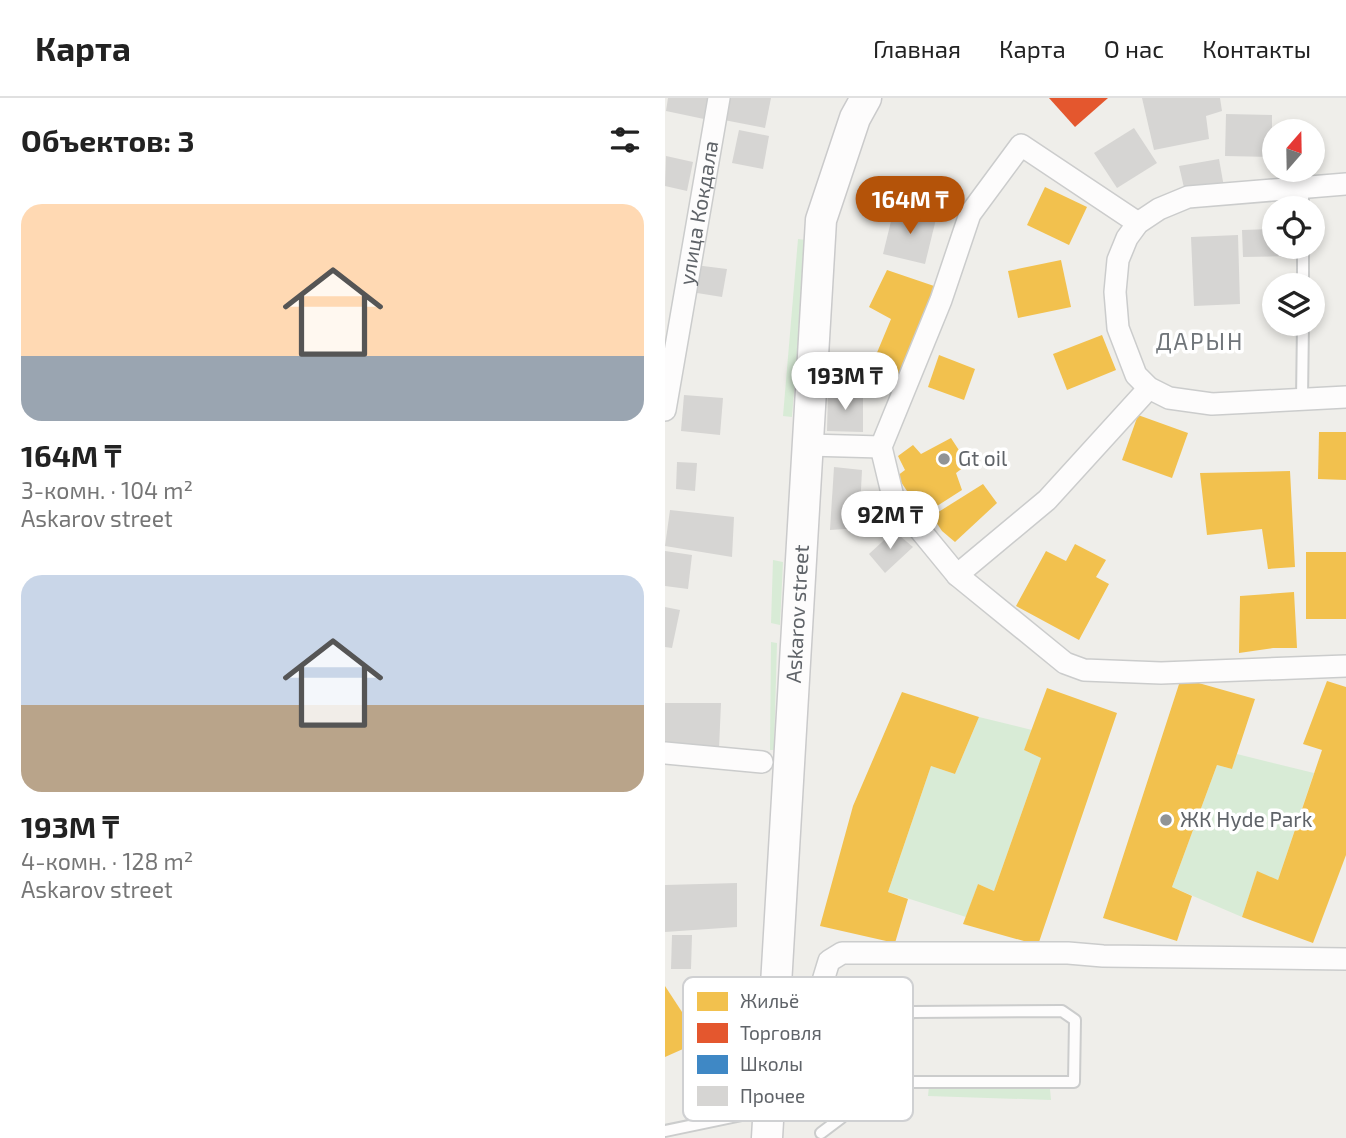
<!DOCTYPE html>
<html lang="ru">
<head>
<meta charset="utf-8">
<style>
  body { margin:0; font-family:"Exo 2",sans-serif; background:#f6f6f6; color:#222; height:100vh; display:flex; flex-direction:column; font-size:26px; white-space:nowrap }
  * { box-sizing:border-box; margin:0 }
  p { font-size:23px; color:#767676 }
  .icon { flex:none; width:38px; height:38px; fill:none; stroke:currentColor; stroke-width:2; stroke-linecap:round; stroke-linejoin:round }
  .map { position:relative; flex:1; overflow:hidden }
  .sheet { display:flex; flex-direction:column; background:#fff; width:665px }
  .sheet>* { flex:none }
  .needle { width:46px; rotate:20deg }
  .tools { position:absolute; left:597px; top:21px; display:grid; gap:14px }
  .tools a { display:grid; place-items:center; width:63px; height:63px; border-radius:50%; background:#fff; box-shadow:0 4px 10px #0003; font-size:35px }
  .price { position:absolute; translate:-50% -60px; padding:0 16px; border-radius:24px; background:#fff; color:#222; font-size:23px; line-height:46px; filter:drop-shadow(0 2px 4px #0008) }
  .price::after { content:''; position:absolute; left:50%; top:42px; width:21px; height:16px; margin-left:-10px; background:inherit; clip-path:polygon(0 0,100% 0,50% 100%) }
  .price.on { background:#b45309; color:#fff }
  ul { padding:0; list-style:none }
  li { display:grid; align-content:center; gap:14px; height:371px; padding:0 21px }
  li span { display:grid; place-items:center; height:217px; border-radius:21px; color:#555 }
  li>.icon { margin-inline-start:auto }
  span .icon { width:126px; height:126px; fill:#fffc; stroke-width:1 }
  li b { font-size:30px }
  h2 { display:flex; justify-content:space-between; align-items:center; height:84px; padding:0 21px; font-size:30px }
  header { display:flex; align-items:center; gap:42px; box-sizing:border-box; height:98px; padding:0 35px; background:#fff; border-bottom:2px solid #e0e0e0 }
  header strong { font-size:33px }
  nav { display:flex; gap:38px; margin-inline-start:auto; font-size:24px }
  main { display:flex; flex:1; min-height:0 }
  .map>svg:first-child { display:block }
  .green { fill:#d8ebd6 }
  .homes { fill:#f2c14e }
  .shops { fill:#e4572e }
  .building { fill:#d6d5d3 }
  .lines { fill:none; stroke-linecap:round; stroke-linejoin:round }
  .lane-casing { stroke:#cbcccc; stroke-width:14 }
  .street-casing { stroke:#cbcccc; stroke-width:24 }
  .secondary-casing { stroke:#cacacb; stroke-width:33 }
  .lane { stroke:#fdfcfc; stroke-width:10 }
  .street { stroke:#fdfcfc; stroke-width:21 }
  .secondary { stroke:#fdfcfc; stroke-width:30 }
  .poi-dot { fill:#919496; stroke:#fff; stroke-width:2.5 }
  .labels { text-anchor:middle; stroke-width:7; stroke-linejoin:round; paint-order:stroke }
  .street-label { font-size:21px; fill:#5f6368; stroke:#fff }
  .poi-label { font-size:21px; fill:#5f6368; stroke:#fff; text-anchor:start }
  .neighbourhood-label { font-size:23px; letter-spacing:2px; fill:#70757a; stroke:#fff }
  .key { fill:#fff; stroke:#cfd0d2; stroke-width:2 }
  .key-label { font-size:19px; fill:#5f6368 }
</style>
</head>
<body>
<header>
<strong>Карта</strong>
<nav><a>Главная</a><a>Карта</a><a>О нас</a><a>Контакты</a></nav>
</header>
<main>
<section class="sheet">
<h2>Объектов: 3<svg class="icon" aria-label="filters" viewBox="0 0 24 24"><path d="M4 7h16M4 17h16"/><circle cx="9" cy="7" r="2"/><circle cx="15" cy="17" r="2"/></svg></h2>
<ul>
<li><span style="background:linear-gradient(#ffd9b3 70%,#9aa5b1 0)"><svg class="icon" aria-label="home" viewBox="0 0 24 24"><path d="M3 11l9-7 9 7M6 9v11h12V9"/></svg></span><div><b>164M ₸</b><p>3-комн. · 104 m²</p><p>Askarov street</p></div></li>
<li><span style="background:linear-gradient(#c9d6e8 60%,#b9a48a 0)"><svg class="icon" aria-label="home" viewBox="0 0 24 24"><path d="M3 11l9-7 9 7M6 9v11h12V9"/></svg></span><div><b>193M ₸</b><p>4-комн. · 128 m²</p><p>Askarov street</p></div></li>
</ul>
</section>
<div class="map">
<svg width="681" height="1040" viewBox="0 0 681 1040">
  <rect width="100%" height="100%" fill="#efeeea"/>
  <g class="green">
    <polygon points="133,141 141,142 127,319 118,318"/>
    <polygon points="108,462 118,464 115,527 106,525"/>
    <polygon points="106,544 112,545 109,652 105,652"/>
    <polygon points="314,619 367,632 359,652 376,660 329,793 313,786 301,819 223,794 266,668 290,676"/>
    <polygon points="572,656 649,675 613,782 592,774 577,819 507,789 552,667 567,671"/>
    <polygon points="264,988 385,991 386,1002 263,998"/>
  </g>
  <g class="homes">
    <polygon points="380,89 422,109 404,147 362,127"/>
    <polygon points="396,162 406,209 353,220 343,173"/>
    <polygon points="222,172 272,189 252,232 231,292 201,281 226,221 204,209"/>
    <polygon points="437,237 451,272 402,292 388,256"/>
    <polygon points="274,257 310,271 299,302 263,289"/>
    <polygon points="473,317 523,335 507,380 457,362"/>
    <polygon points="654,334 681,334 681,382 653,381"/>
    <polygon points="286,340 303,366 291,375 297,392 258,417 232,378 240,372 233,358 248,347 256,356"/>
    <polygon points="625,373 630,469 603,471 597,431 542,437 535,375"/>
    <polygon points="318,386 332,405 290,444 277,433 267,418"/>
    <polygon points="410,446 441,462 431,479 444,486 414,542 351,508 381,453 401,463"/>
    <rect x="641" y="454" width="40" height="67"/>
    <polygon points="629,494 632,550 608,550 574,555 575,498"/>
    <polygon points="516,580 590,601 567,671 552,667 507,789 527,798 512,843 438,820"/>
    <polygon points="662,583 681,589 681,757 648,845 577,819 592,773 613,782 657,652 638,646"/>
    <polygon points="382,590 452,615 373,847 298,826 313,786 329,793 376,660 359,652"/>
    <polygon points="237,594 314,619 290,676 266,668 223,794 243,801 230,845 155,828 188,708"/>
    <polygon points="0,888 36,943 0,959"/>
  </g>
  <polygon class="shops" points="384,0 443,0 410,29"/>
  <g class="building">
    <polygon points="3,0 43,0 39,21 1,13"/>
    <polygon points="63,0 106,0 100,30 59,22"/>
    <polygon points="477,0 555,0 557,13 541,18 544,41 489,52"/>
    <polygon points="561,16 607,17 607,59 560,58"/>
    <polygon points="469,30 492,65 452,90 429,55"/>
    <polygon points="74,32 104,38 98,71 67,65"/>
    <polygon points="1,58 28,64 22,93 0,88"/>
    <polygon points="554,61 559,89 520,94 514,68"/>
    <polygon points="229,111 271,121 260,166 218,156"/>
    <polygon points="609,131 609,149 629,149 630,158 578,159 577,132"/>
    <polygon points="573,137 575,206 529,208 526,139"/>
    <polygon points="30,167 62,171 57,199 26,194"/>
    <polygon points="163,294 198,294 198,334 162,333"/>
    <polygon points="19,297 58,300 55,337 16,333"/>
    <polygon points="12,364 32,365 30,393 11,391"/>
    <polygon points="169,369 197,372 194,430 165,432"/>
    <polygon points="5,412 69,419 67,459 0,448"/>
    <polygon points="229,433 248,449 220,475 204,456"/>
    <polygon points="0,453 27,457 23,491 0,488"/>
    <polygon points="0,509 15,512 7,550 0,549"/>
    <polygon points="0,605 56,605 54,651 0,648"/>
    <polygon points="72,785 72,829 0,834 0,787"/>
    <polygon points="7,837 27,837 26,871 6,871"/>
  </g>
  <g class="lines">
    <g class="lane-casing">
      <g id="lane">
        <polyline points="638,110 638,90"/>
        <polyline points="638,187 638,149"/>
        <polyline points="637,300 638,226"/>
        <polyline points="111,940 139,945 171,956 182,979 176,1020 156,1035"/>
        <polyline points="182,979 232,984 409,984 410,922 397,913 248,914 228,926"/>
        <polyline points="0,1033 101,1012"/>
      </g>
    </g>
    <g class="street-casing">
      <g id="street">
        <polyline points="681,86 523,99 494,111 473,125 462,140 453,162 450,194 453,230 471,277 484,290 504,300 547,306 681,299"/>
        <polyline points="473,125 356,47 305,116 276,202 216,349 228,399 292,477 400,565 419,572 496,575 681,568"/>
        <path id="s1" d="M 0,312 L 54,0"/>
        <polyline points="143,347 216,349"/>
        <polyline points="292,477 382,402 484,290"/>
        <polyline points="0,655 97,664"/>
        <polyline points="139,945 164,863 177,855 403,855 438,858 681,861"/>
      </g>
    </g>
    <g class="secondary-casing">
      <g id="secondary">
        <path id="s2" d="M 102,1040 L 156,122 L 190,20 L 201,0"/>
      </g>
    </g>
    <use href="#lane" class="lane"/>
    <use href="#street" class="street"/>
    <use href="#secondary" class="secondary"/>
  </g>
  <g class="poi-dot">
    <circle cx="279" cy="361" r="7"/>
    <circle cx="501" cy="722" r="7"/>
  </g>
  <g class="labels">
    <g class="street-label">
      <text dy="7" stroke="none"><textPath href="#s1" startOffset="200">улица Кокдала</textPath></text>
      <text dy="7" stroke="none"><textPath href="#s2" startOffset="525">Askarov street</textPath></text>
    </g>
    <g class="poi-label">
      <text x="293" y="368">Gt oil</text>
      <text x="515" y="729">ЖК Hyde Park</text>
    </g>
    <g class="neighbourhood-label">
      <text x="535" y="252">ДАРЫН</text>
    </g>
  </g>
  <rect x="18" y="879" width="230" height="144" rx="10" class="key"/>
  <rect x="32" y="894" width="31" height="19" fill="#f2c14e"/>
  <rect x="32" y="925" width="31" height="20" fill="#e4572e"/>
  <rect x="32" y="957" width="31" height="19" fill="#3f88c5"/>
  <rect x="32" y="988" width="31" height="20" fill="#d6d5d3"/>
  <g class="key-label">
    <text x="75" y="910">Жильё</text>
    <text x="75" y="942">Торговля</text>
    <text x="75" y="973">Школы</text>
    <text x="75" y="1005">Прочее</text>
  </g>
</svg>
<div class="tools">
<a><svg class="needle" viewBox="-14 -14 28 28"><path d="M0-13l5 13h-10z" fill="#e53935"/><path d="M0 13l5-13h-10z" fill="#767676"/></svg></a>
<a><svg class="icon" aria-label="locate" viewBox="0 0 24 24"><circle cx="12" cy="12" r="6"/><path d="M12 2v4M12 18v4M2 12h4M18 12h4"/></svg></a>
<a><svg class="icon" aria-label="layers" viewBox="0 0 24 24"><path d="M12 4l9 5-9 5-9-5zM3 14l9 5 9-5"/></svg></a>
</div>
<b class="price on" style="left:245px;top:138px">164M ₸</b>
<b class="price" style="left:180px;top:314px">193M ₸</b>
<b class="price" style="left:225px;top:453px">92M ₸</b>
</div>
</main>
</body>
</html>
